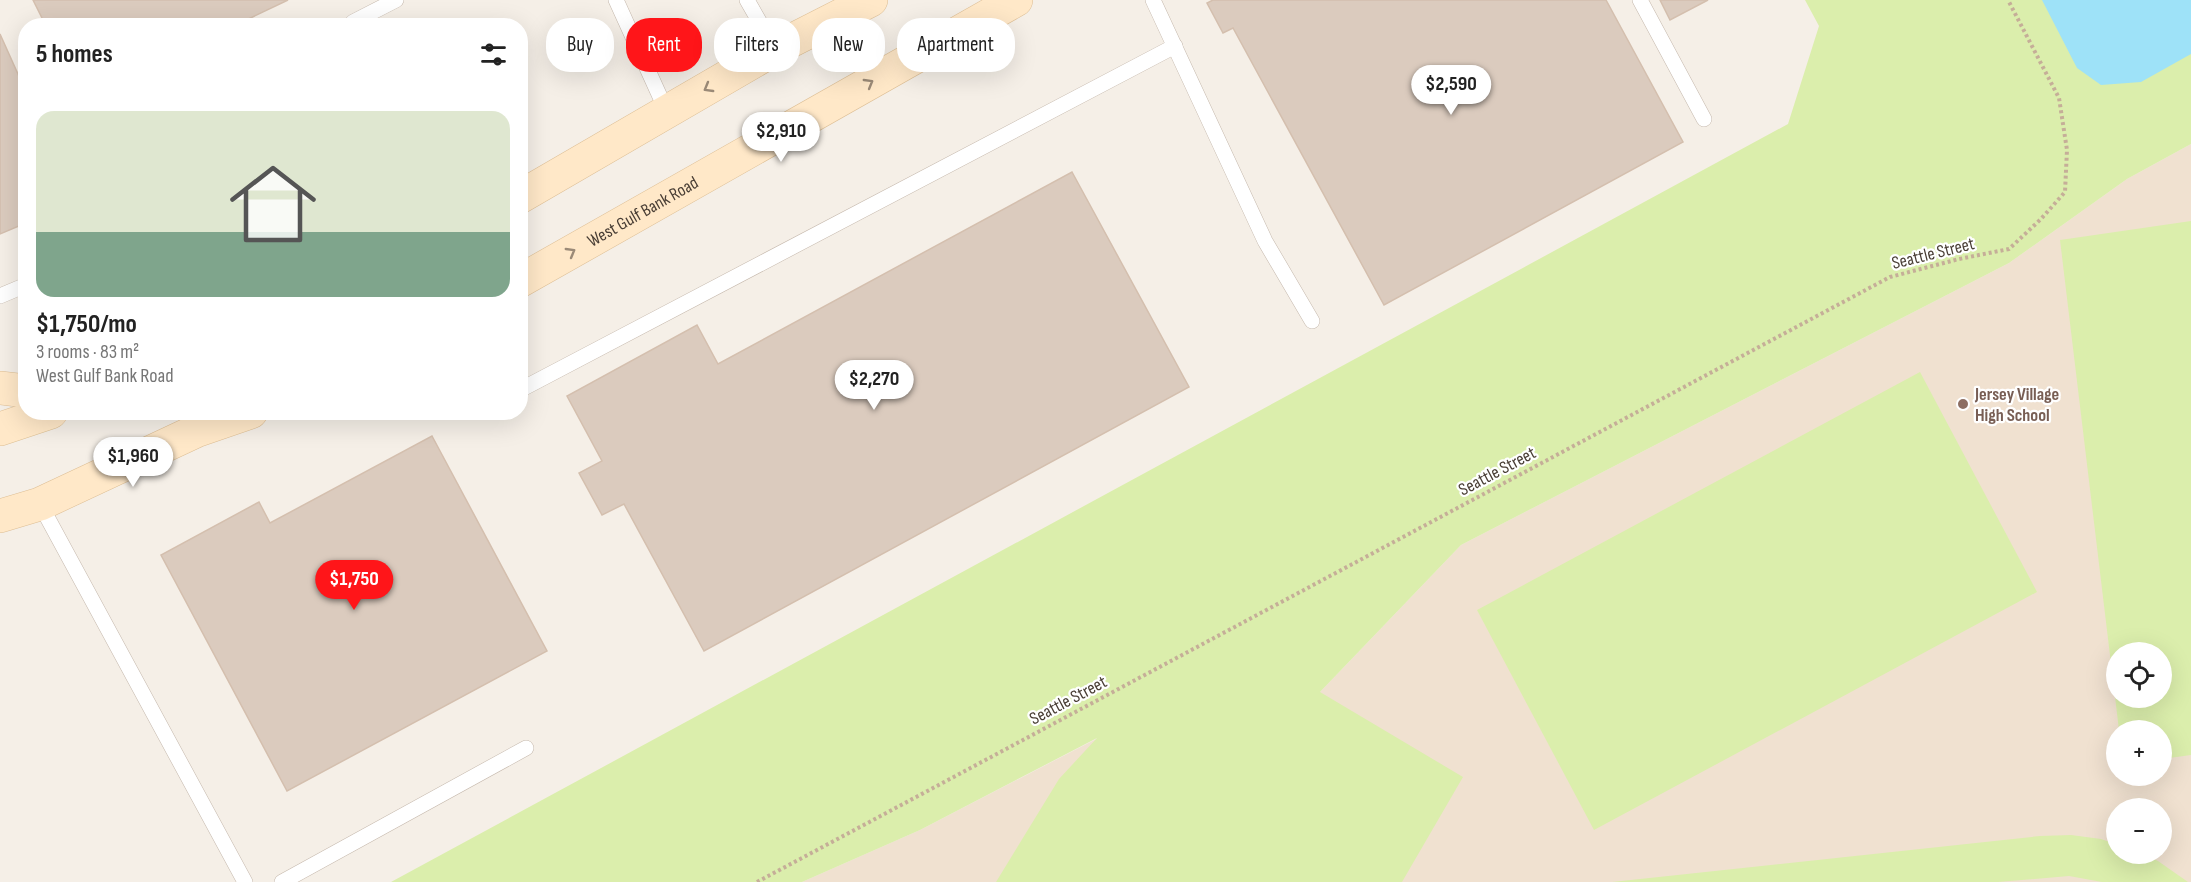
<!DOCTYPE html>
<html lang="en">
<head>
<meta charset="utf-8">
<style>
  body { margin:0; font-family:"Sofia Sans Condensed",sans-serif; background:#f2f2f2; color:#222; height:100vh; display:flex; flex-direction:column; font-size:22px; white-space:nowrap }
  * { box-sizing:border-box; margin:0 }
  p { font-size:20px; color:#767676 }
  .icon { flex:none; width:33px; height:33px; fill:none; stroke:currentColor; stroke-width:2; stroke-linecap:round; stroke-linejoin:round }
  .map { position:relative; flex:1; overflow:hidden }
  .panel { position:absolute; left:18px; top:18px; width:510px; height:402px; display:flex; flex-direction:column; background:#fff; border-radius:24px; box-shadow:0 6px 24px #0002 }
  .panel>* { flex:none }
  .top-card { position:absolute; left:546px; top:18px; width:570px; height:54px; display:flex; gap:12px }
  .buttons { position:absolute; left:2106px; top:642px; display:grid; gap:12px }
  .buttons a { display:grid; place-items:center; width:66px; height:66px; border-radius:50%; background:#fff; box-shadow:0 6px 24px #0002; font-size:30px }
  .price { position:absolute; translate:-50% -51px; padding:0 14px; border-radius:21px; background:#fff; color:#222; font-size:20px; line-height:39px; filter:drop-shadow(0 2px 3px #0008) }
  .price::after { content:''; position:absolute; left:50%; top:36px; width:18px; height:14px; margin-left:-9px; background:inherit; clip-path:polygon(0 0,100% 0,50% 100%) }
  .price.current { background:#ff1519; color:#fff }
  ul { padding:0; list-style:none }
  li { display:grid; align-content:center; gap:12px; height:318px; padding:0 18px }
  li+li { border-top:2px solid #e0e0e0 }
  li span { display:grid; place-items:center; height:186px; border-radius:18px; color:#555 }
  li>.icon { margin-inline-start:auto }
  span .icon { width:108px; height:108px; fill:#fffc; stroke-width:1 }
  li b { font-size:26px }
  h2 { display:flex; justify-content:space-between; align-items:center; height:72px; padding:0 18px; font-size:26px }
  .tag { padding:0 21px; border-radius:24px; background:#fff; box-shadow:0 6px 24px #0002; font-size:21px; line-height:54px }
  .tag.current { background:#ff1519; color:#fff }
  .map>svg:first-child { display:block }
  .education { fill:#f0e1d0; fill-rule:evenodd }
  .green { fill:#dbeeac; fill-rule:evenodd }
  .water { fill:#9ee2f8 }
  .building { fill:#dbcbbe; stroke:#d4bfae; stroke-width:1.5 }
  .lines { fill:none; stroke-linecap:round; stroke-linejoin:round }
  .lane-casing { stroke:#c5b8ac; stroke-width:16 }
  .secondary-casing { stroke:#ddbe94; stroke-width:34 }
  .path { stroke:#c5ae98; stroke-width:4; stroke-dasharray:3 3; stroke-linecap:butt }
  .lane { stroke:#fff; stroke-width:15 }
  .secondary { stroke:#ffe8c8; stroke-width:33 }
  .oneway { stroke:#9b8a77 }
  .education-dot { fill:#8d6e63; stroke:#fff; stroke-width:2 }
  .labels { text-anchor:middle; stroke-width:4.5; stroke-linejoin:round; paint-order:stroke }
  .street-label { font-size:18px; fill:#493e35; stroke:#fff }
  .education-label { font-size:18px; font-weight:bold; fill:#785e54; stroke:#fff; text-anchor:start }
</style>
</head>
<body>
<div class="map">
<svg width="2191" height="882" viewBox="0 0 2191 882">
  <rect width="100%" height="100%" fill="#f5efe7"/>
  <path class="education" d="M 2191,144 L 2191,882 L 802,882 L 920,830 L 1100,737 L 1320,692 L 1461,545 L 2009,263 L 2127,179 ZM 2116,652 L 2162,652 L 2162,698 L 2116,698 ZM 2116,730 L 2162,730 L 2162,776 L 2116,776 ZM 2116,808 L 2162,808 L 2162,854 L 2116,854 Z"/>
  <g class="green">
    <polygon points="1805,0 2191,0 2191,144 2127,179 2009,263 1461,545 1320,692 1463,777 1402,882 996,882 1059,779 1097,738 920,830 802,882 391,882 1788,124 1819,26"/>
    <path d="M 2191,221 L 2191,755 L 2162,759 L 2162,730 L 2119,730 L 2060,240 ZM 2116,652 L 2162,652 L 2162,698 L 2116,698 Z"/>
    <polygon points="1920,372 2037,592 1594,830 1477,610"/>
    <polygon points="2071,835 2101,839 2116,844 2116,854 2143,854 2158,861 2188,882 2102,882 2069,876 1998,882 1612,882 2040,836"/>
  </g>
  <polygon class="water" points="2042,0 2191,0 2191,54 2141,82 2101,85 2077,68"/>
  <g class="building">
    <polygon points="33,0 288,0 240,23 241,26 46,26"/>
    <polygon points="1213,0 1606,0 1683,142 1384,305 1233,28 1223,33 1207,3"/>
    <polygon points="1660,0 1708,0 1670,20"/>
    <polygon points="0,34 26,92 26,223 0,234"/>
    <polygon points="1072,172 1189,387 704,651 624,504 602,515 579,473 602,461 567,396 697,325 718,364"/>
    <polygon points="432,436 547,651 287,791 161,555 259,502 270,523"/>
  </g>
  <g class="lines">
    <g class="lane-casing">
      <g id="lane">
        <polyline points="616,0 667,112"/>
        <polyline points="747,0 775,49"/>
        <polyline points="1153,0 1265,241 1312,321"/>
        <polyline points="1640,0 1704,119"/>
        <polyline points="355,26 353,22 396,0"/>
        <polyline points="0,296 26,285"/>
        <polyline points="520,390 1175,46"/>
        <polyline points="40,504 245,882"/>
        <polyline points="282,882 526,748"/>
      </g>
    </g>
    <g class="secondary-casing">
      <g id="secondary">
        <polyline points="520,197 775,49 871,0"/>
        <path id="s1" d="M 520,281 L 1016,0"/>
        <polyline points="0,388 26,391"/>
        <polyline points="0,429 51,412"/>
        <polyline points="0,516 40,504 196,431 251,412"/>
      </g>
    </g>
    <polyline class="path" points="757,882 1890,277 1959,259 2009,249 2041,219 2065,192 2067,150 2059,98 2008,0"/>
    <use href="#lane" class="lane"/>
    <use href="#secondary" class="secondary"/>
  </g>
  <defs><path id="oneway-chevron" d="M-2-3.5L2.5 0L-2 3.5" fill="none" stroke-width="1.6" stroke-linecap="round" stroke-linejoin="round" transform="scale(1.5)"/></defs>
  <g class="oneway">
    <use href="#oneway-chevron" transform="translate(869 83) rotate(-30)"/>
    <use href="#oneway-chevron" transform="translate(708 88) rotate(150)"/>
    <use href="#oneway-chevron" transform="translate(571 252) rotate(-30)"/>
  </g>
  <circle class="education-dot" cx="1963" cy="404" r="6"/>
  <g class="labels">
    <g class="street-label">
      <text dy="6" stroke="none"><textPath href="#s1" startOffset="141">West Gulf Bank Road</textPath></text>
      <text transform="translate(1933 253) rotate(-14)" y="6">Seattle Street</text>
      <text transform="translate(1497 471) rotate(-28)" y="6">Seattle Street</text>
      <text transform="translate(1068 700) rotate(-28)" y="6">Seattle Street</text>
    </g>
    <g class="education-label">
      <text x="1975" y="400">Jersey Village<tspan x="1975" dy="21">High School</tspan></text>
    </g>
  </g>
</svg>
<div class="buttons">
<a><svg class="icon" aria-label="locate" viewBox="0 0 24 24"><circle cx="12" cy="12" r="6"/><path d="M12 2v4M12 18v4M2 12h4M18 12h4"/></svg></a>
<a>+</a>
<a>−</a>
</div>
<b class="price" style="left:1451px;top:116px">$2,590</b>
<b class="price" style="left:781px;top:163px">$2,910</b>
<b class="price" style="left:874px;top:411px">$2,270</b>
<b class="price" style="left:133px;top:488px">$1,960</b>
<b class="price current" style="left:354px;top:611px">$1,750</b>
<div class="top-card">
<a class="tag">Buy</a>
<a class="tag current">Rent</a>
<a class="tag">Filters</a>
<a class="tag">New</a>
<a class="tag">Apartment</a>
</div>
<section class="panel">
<h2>5 homes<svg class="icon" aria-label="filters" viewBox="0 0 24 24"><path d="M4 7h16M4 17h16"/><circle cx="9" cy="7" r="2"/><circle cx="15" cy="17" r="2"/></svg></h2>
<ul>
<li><span style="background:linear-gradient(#dfe7d0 65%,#7fa58c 0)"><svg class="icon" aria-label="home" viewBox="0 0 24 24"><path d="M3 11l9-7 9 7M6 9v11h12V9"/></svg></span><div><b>$1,750/mo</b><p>3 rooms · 83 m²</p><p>West Gulf Bank Road</p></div></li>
</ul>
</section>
</div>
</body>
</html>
